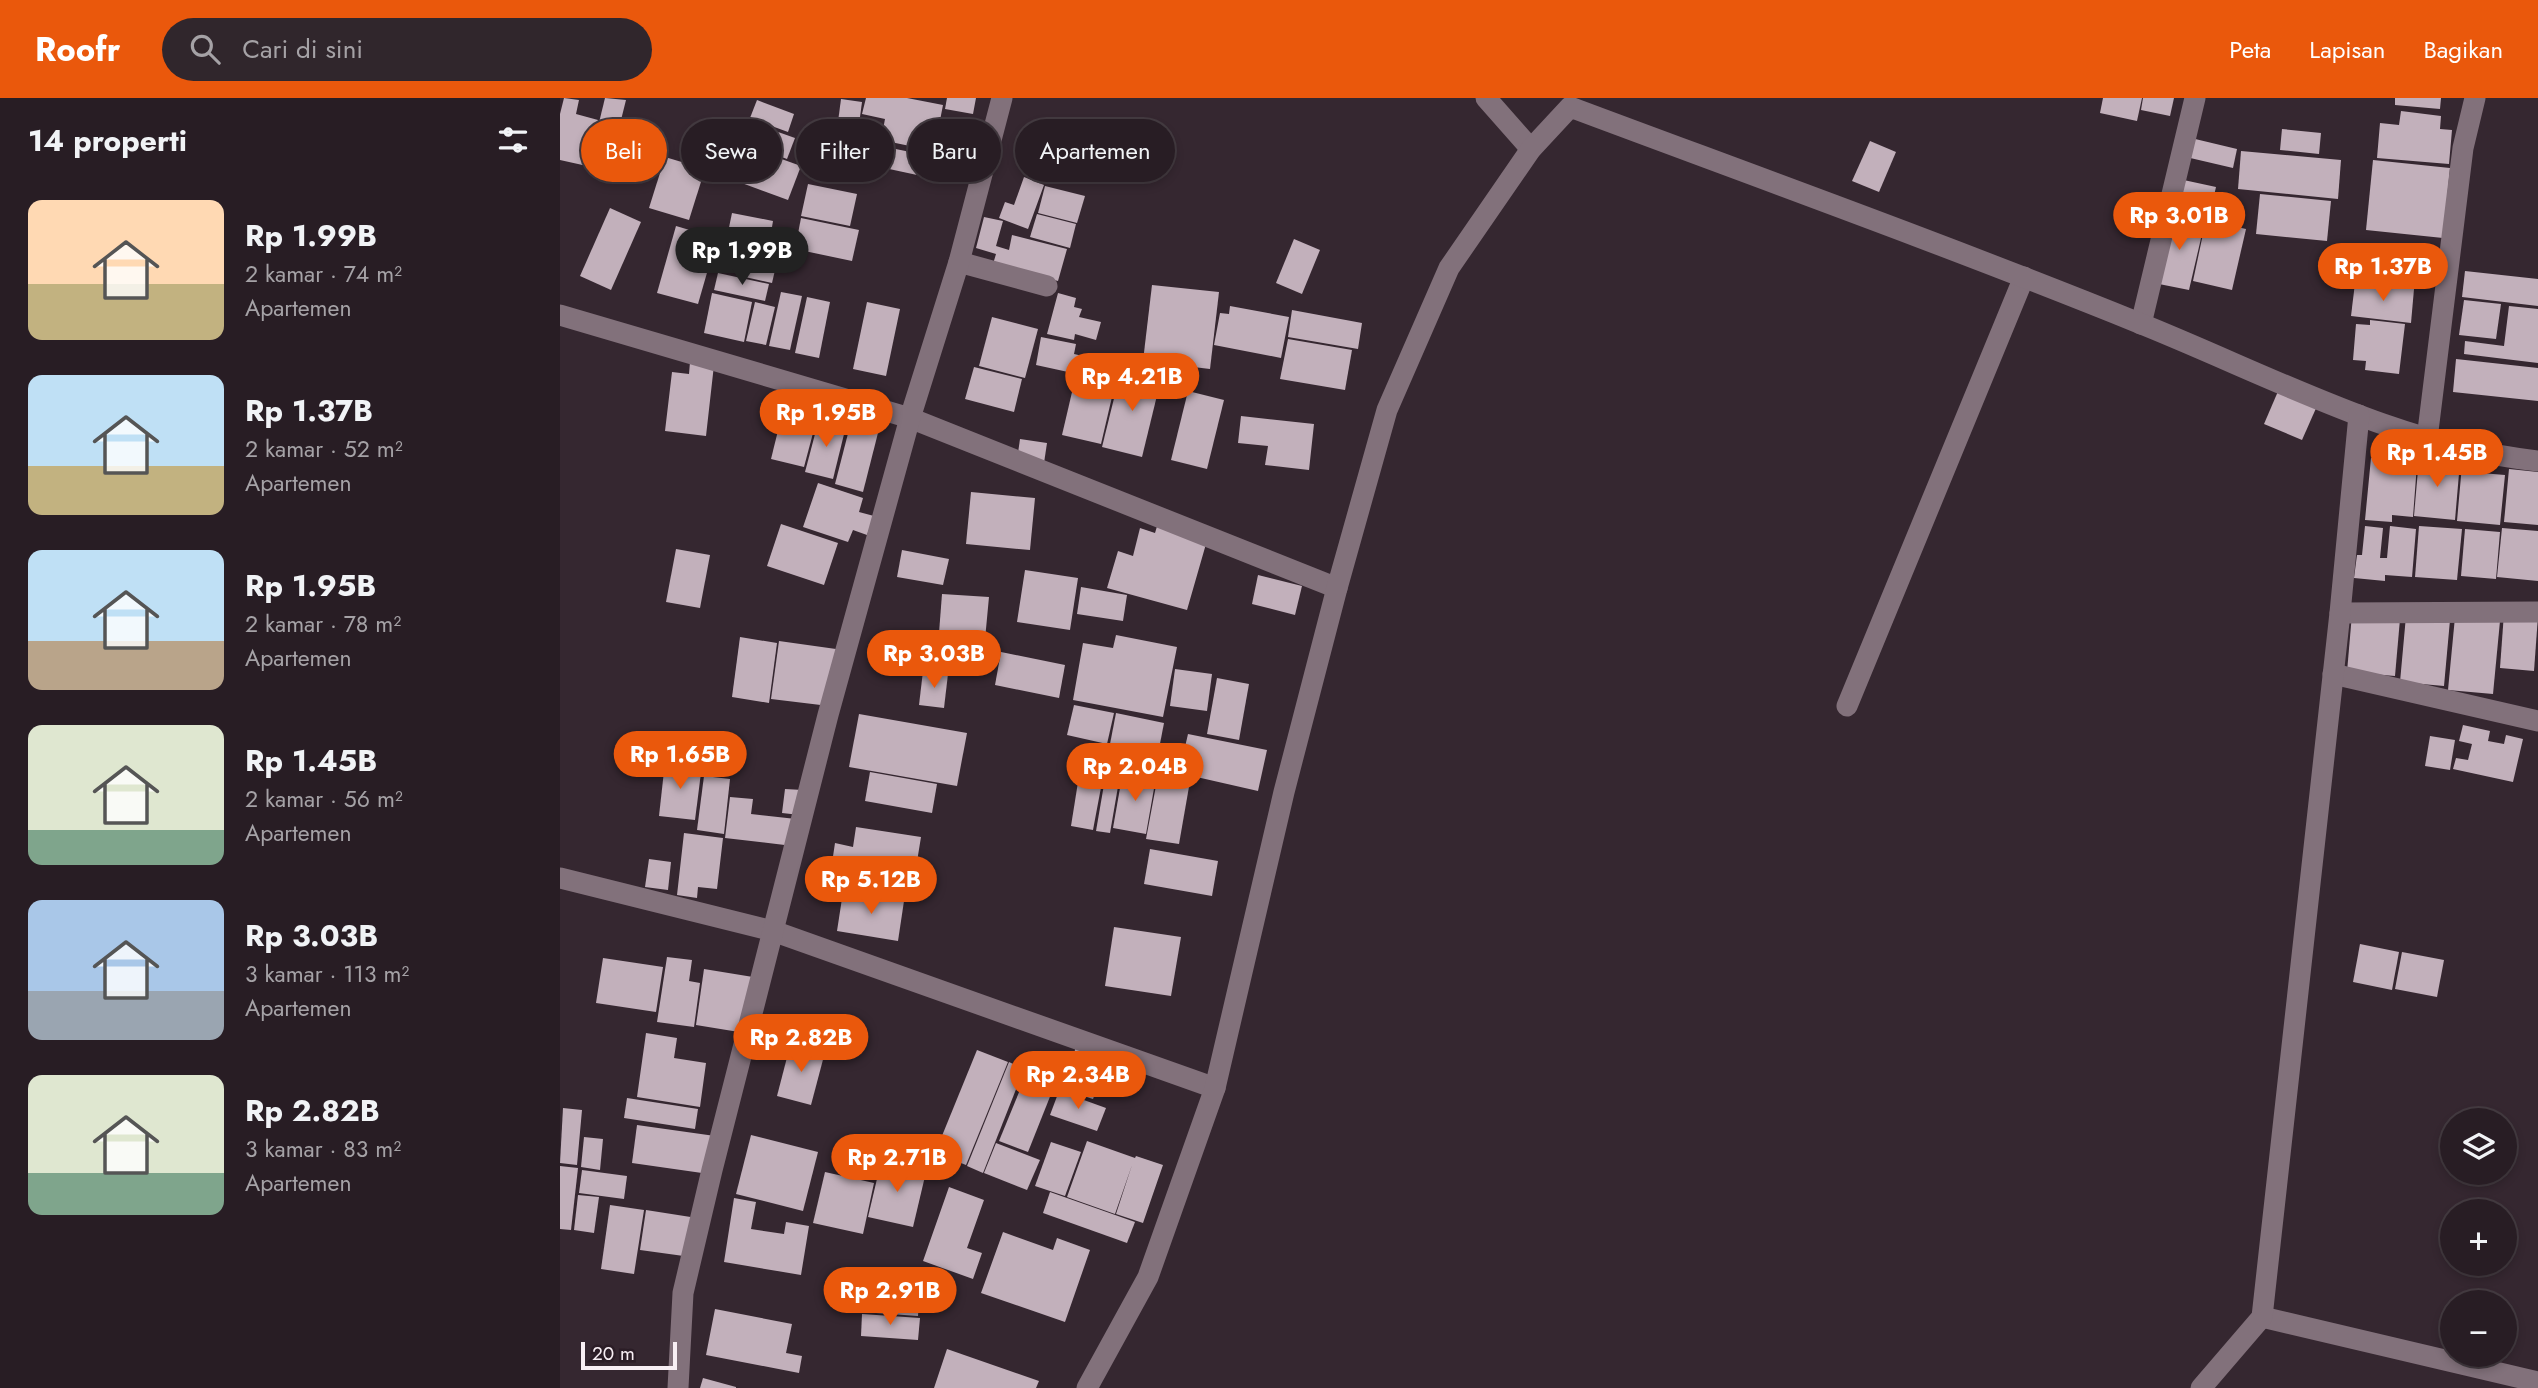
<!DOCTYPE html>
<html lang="id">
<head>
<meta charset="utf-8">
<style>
  body { margin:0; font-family:Jost,sans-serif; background:#30262c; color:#f1f3f6; height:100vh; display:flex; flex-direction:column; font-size:26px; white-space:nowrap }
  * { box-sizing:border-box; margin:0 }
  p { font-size:23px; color:#a5a2a6 }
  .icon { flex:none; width:38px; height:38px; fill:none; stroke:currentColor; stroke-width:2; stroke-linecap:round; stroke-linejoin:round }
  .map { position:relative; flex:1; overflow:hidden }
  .panel { display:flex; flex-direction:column; background:#281d24; width:560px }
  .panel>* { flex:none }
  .top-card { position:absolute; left:21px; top:21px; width:665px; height:63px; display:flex; gap:14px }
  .buttons { position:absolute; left:1880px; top:1010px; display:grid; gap:14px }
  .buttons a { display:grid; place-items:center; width:77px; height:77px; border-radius:50%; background:#281d24; box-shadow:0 4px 10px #0003,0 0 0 2px #443b41; font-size:35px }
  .scale { position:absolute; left:21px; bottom:18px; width:96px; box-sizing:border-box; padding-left:7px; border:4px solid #f8eff4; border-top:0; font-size:19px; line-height:24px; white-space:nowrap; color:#f8eff4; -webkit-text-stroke:5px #2b1d26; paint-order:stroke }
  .price { position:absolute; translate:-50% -60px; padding:0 16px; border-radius:24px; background:#ea580c; color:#fff; font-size:23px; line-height:46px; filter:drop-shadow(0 2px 4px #0008) }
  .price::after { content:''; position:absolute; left:50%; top:42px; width:21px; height:16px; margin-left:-10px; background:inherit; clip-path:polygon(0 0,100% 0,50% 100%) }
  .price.active { background:#222; color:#fff }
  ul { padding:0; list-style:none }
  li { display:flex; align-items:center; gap:21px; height:175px; padding:0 28px }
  li span { display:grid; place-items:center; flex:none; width:196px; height:140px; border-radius:14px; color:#555 }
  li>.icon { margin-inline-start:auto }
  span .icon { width:84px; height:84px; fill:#fffc; stroke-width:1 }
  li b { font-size:30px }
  h2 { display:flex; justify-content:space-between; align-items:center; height:84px; padding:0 28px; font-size:30px }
  .chip { padding:0 24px; border-radius:32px; background:#281d24; box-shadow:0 4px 10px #0003,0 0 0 2px #443b41; font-size:24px; line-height:63px }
  .chip.active { background:#ea580c; color:#fff }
  header { display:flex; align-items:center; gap:42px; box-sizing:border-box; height:98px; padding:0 35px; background:#ea580c; color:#fff }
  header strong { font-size:33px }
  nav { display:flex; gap:38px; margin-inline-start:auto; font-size:24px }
  .search { width:490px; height:63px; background:#30262c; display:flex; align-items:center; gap:18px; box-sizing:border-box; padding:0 24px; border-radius:38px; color:#a5a2a6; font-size:26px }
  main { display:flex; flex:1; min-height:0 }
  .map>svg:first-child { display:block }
  .building { fill:#c2b0bb }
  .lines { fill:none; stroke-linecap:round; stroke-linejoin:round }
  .minor { stroke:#82717b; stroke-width:21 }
</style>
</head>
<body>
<header>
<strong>Roofr</strong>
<div class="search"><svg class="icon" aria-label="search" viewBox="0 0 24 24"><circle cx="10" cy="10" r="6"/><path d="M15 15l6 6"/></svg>Cari di sini</div>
<nav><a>Peta</a><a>Lapisan</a><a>Bagikan</a></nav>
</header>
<main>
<section class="panel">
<h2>14 properti<svg class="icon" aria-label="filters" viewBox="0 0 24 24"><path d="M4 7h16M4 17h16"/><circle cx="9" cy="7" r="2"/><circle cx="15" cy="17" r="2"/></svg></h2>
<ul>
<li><span style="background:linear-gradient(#ffd9b3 60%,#c2b280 0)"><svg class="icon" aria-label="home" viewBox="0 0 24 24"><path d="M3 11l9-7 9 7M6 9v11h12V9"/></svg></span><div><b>Rp 1.99B</b><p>2 kamar · 74 m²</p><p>Apartemen</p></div></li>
<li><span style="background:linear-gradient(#bfe0f5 65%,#c2b280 0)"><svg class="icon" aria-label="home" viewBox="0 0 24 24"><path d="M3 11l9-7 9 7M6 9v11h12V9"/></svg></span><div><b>Rp 1.37B</b><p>2 kamar · 52 m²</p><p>Apartemen</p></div></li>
<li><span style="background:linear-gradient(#bfe0f5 65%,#b9a48a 0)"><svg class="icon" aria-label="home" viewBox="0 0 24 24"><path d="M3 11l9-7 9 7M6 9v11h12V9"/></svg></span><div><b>Rp 1.95B</b><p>2 kamar · 78 m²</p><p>Apartemen</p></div></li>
<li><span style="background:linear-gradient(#dfe7d0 75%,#7fa58c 0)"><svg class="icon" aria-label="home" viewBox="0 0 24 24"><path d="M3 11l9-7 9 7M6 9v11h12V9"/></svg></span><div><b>Rp 1.45B</b><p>2 kamar · 56 m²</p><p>Apartemen</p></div></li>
<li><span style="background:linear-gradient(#a9c7e8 65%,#9aa5b1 0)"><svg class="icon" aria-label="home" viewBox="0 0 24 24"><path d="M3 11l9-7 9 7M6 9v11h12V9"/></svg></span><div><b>Rp 3.03B</b><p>3 kamar · 113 m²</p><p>Apartemen</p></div></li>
<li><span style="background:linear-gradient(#dfe7d0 70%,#7fa58c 0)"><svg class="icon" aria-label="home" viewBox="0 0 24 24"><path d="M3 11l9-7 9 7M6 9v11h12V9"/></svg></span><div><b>Rp 2.82B</b><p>3 kamar · 83 m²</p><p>Apartemen</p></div></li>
</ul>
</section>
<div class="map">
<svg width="1978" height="1290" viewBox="0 0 1978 1290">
  <rect width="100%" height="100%" fill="#352730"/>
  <g class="building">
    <polygon points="4,0 19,2 16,16 38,22 27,68 0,62 0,16"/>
    <polygon points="45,0 66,2 55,46 35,41"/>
    <polygon points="306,0 347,0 383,7 374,53 321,42 325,21 302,16"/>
    <polygon points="387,0 416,0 413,16 385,11"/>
    <polygon points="1543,0 1582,0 1577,23 1540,15"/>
    <polygon points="1583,0 1614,0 1610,18 1581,12"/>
    <polygon points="1835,0 1881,0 1880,11 1835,7"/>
    <polygon points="281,1 302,4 294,64 273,62"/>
    <polygon points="197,2 234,16 228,34 190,20"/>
    <polygon points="1841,13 1881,18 1880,31 1892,32 1889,66 1817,60 1820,25 1839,27"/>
    <polygon points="179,20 235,40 227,61 171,40"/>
    <polygon points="494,27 547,46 534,82 463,56 469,38 487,45"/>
    <polygon points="1722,31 1761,35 1759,56 1720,52"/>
    <polygon points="1631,40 1677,51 1673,70 1626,59"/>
    <polygon points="169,42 189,49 176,84 156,76"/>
    <polygon points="1310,43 1336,54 1319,94 1292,83"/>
    <polygon points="311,46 375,59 371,80 306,66"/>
    <polygon points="191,50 241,68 228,102 179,84"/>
    <polygon points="1681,53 1781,62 1778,101 1678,91"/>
    <polygon points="105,59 145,71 129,122 89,110"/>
    <polygon points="1813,62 1890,70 1883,140 1806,132"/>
    <polygon points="464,79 484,87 468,131 439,120 445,104 454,107"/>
    <polygon points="1619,81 1656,89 1651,111 1614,103"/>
    <polygon points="248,86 297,96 290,128 241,118"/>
    <polygon points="485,88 525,98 517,125 478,115"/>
    <polygon points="1700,96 1771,103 1767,143 1696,136"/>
    <polygon points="50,110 81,124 51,192 20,178"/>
    <polygon points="172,115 213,123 209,147 167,139"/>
    <polygon points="1610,115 1645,123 1629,192 1594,185"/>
    <polygon points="477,116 516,126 510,150 470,139"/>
    <polygon points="424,119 443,123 436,148 449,152 452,137 507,151 498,183 433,166 436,156 416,150"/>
    <polygon points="241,120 299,132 292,163 235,151"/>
    <polygon points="1646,122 1686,131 1672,192 1633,183"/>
    <polygon points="116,128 157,140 138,206 97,195"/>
    <polygon points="734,141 760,152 742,196 716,185"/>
    <polygon points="182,147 219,155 212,185 176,177"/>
    <polygon points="1905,173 1978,181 1978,208 1902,199"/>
    <polygon points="158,175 209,186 205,203 154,192"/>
    <polygon points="1795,185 1854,191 1851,225 1791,218"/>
    <polygon points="592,187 659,194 650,271 583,263"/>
    <polygon points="221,194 242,198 230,252 209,248"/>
    <polygon points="152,195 192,204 184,244 144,235"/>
    <polygon points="498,195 516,200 514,209 522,211 519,219 541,224 536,242 515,236 514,242 487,236"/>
    <polygon points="247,199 270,204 259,260 235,255"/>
    <polygon points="1904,202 1941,206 1936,241 1899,237"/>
    <polygon points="195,204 215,209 206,247 186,243"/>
    <polygon points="307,204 340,211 326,278 293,271"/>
    <polygon points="670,208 729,219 721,260 654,247 660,215 669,216"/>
    <polygon points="1949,208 1978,211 1978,265 1904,256 1905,243 1944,248"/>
    <polygon points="732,212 802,225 798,251 728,239"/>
    <polygon points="432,219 478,231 465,280 419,268"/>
    <polygon points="1810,222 1845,226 1839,276 1805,272 1806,263 1793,262 1796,226 1810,227"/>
    <polygon points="481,239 516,246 514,256 558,266 554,284 476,267"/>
    <polygon points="728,241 792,252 785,292 720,281"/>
    <polygon points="1896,261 1978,270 1978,303 1893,294"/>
    <polygon points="130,264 154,267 146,338 105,333 112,274 129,276"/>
    <polygon points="414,269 462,281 454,314 405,301"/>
    <polygon points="561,272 601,281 582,359 542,349"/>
    <polygon points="516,277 555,286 541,346 502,337"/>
    <polygon points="1719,291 1757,308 1742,342 1704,326"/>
    <polygon points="228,292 262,301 244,369 211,361"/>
    <polygon points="628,293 664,302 647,371 611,362"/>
    <polygon points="681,318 754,326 749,372 705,367 708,348 678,345"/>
    <polygon points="292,320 320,327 303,394 275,386"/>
    <polygon points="259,321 286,328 273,381 245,374"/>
    <polygon points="460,341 487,345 484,365 457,362"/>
    <polygon points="1823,350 1858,353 1853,419 1832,417 1832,424 1805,422 1811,360 1822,361"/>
    <polygon points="1859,360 1900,364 1895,422 1854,418"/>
    <polygon points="1902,367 1922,368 1921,375 1945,377 1940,427 1897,423"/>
    <polygon points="1949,371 1978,374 1978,427 1944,424"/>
    <polygon points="258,385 303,400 299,414 314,418 307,437 293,432 288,444 243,429"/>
    <polygon points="411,394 475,400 470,452 406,446"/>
    <polygon points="598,425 648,439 627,512 547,490 558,453 573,458 580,430 595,435"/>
    <polygon points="221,426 278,445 264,487 207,468"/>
    <polygon points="1805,428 1823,430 1820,460 1827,460 1830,428 1856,431 1852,479 1825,477 1825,483 1794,480 1797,457 1802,457"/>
    <polygon points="1859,428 1902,431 1897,482 1855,479"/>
    <polygon points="1942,430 1978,433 1978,483 1937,479"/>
    <polygon points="1905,431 1940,434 1936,481 1901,478"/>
    <polygon points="116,451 150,457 140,510 106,504"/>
    <polygon points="342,452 389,461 383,487 337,479"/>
    <polygon points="465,472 518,480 510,532 457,524"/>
    <polygon points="698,477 742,488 735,517 692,506"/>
    <polygon points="521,489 567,497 563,523 517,516"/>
    <polygon points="382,496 429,499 424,552 378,548"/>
    <polygon points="1944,515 1978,518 1974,573 1940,570"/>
    <polygon points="1792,516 1840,521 1835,578 1787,574"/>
    <polygon points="1846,518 1890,522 1884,588 1840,584"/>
    <polygon points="1895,519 1940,523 1933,596 1888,592"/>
    <polygon points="556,537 617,549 603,619 513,602 523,545 553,550"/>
    <polygon points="180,539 217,545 209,605 172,599"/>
    <polygon points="219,543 276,551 269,608 211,601"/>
    <polygon points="441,554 505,567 499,600 435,587"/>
    <polygon points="615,571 652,576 647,613 610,608"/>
    <polygon points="363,573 388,576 384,610 359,607"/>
    <polygon points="657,580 689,586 679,642 647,636"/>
    <polygon points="514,607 554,615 547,646 507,637"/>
    <polygon points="556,615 604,625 598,656 550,646"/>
    <polygon points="299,616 407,635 397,688 289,669"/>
    <polygon points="1903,627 1930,633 1928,643 1944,646 1946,637 1963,641 1953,684 1893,671 1896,660 1908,662 1912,646 1899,643"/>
    <polygon points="628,636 707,652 698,693 619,675"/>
    <polygon points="1870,638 1895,642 1890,672 1865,668"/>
    <polygon points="522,659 546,663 533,732 511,728"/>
    <polygon points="105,664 142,667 135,722 99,718"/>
    <polygon points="547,669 561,671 550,735 536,733"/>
    <polygon points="563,673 596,679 586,736 553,730"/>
    <polygon points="310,674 377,686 372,715 305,703"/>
    <polygon points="598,677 630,683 619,746 586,741"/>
    <polygon points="144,678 170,681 164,736 137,732"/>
    <polygon points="225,691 243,692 240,717 222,715"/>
    <polygon points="170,699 193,701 191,716 236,721 233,748 165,740"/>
    <polygon points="296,729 361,739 354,782 304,774 301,790 269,785 275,745 293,749"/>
    <polygon points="124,735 163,740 157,791 138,789 137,800 117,797"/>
    <polygon points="590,751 658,763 652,798 584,786"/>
    <polygon points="89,761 111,764 108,792 85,789"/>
    <polygon points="283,794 344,803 338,843 277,833"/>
    <polygon points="554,829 621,839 611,898 545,888"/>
    <polygon points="1800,846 1839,854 1832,892 1793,884"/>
    <polygon points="1842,854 1884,862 1877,899 1835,891"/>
    <polygon points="107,859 132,862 129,883 140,885 134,929 97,924"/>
    <polygon points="43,860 103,869 96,914 36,905"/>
    <polygon points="144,871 193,879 185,935 136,927"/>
    <polygon points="86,935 117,940 114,960 146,965 140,1009 77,999"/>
    <polygon points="518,943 550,954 533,1001 502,991"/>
    <polygon points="231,944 265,954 251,1007 217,998"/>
    <polygon points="417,952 448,964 406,1067 375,1055"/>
    <polygon points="449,964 464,971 423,1075 407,1068"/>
    <polygon points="471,965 499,976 468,1054 439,1043"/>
    <polygon points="499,993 546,1010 537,1033 490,1017"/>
    <polygon points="67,1000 138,1011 135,1031 64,1020"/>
    <polygon points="3,1010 22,1012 17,1067 0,1065"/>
    <polygon points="77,1027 155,1038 149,1076 72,1065"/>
    <polygon points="191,1037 258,1054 243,1113 176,1096"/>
    <polygon points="24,1039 43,1041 40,1072 21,1069"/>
    <polygon points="527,1043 575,1060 576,1058 603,1067 583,1125 556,1116 572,1067 555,1116 507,1099"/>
    <polygon points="491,1044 521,1054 505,1098 475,1088"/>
    <polygon points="436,1045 480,1062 467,1092 424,1075"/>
    <polygon points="321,1064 366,1074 353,1129 308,1119"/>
    <polygon points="0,1068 18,1070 11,1132 0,1131"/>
    <polygon points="22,1072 67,1078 64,1101 19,1095"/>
    <polygon points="265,1074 314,1085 303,1136 253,1125"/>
    <polygon points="389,1089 424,1102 407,1150 422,1155 413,1181 363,1163"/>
    <polygon points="490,1094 575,1124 567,1145 483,1115"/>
    <polygon points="18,1097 39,1099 34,1135 14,1132"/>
    <polygon points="174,1100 196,1104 191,1131 224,1136 226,1124 249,1128 241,1177 164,1164"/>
    <polygon points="50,1107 84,1112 74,1176 41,1171"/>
    <polygon points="86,1112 137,1120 131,1159 80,1152"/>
    <polygon points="443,1134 493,1152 497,1140 530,1152 505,1224 421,1195"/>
    <polygon points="304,1178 360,1182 358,1218 302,1214"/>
    <polygon points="155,1211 232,1226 226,1255 242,1258 239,1275 146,1257"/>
    <polygon points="302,1216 360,1220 358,1242 301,1238"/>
    <polygon points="387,1251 479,1283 476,1290 374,1290"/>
    <polygon points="143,1280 176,1289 176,1290 140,1290"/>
  </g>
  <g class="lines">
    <g class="minor">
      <polyline points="926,0 971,51"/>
      <polyline points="399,164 487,188"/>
      <polyline points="0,217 350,320 777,490"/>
      <polyline points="1581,226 1635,0"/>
      <polyline points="1867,341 1903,50 1915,0"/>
      <polyline points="1780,515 1978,514"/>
      <polyline points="1773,576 1978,623"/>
      <polyline points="1287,608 1464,179"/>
      <polyline points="0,780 213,833 655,990"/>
      <polyline points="1702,1219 1978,1284"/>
      <polyline points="118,1290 123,1195 152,1072 268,617 350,320 399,164 442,0"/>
      <path d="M 527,1290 L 588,1179 L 655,990 L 724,694 L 777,490 L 827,312 L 889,170 L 971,51 L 1010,9 C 1200,80 1391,149 1579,225 C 1709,277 1837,348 1978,363"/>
      <polyline points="1641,1290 1702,1219 1780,515 1799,317"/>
    </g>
  </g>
</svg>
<div class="buttons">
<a><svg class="icon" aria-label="layers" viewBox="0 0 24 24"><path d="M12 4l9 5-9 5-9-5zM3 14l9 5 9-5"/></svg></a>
<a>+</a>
<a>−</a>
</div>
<div class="scale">20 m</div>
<b class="price" style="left:1619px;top:154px">Rp 3.01B</b>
<b class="price active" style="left:182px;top:189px">Rp 1.99B</b>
<b class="price" style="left:1823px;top:205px">Rp 1.37B</b>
<b class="price" style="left:572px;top:315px">Rp 4.21B</b>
<b class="price" style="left:266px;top:351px">Rp 1.95B</b>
<b class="price" style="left:1877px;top:391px">Rp 1.45B</b>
<b class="price" style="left:374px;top:592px">Rp 3.03B</b>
<b class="price" style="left:120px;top:693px">Rp 1.65B</b>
<b class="price" style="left:575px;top:705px">Rp 2.04B</b>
<b class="price" style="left:311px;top:818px">Rp 5.12B</b>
<b class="price" style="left:241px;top:976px">Rp 2.82B</b>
<b class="price" style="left:518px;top:1013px">Rp 2.34B</b>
<b class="price" style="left:337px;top:1096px">Rp 2.71B</b>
<b class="price" style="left:330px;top:1229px">Rp 2.91B</b>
<div class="top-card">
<a class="chip active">Beli</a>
<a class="chip">Sewa</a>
<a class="chip">Filter</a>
<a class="chip">Baru</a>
<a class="chip">Apartemen</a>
</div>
</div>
</main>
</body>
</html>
